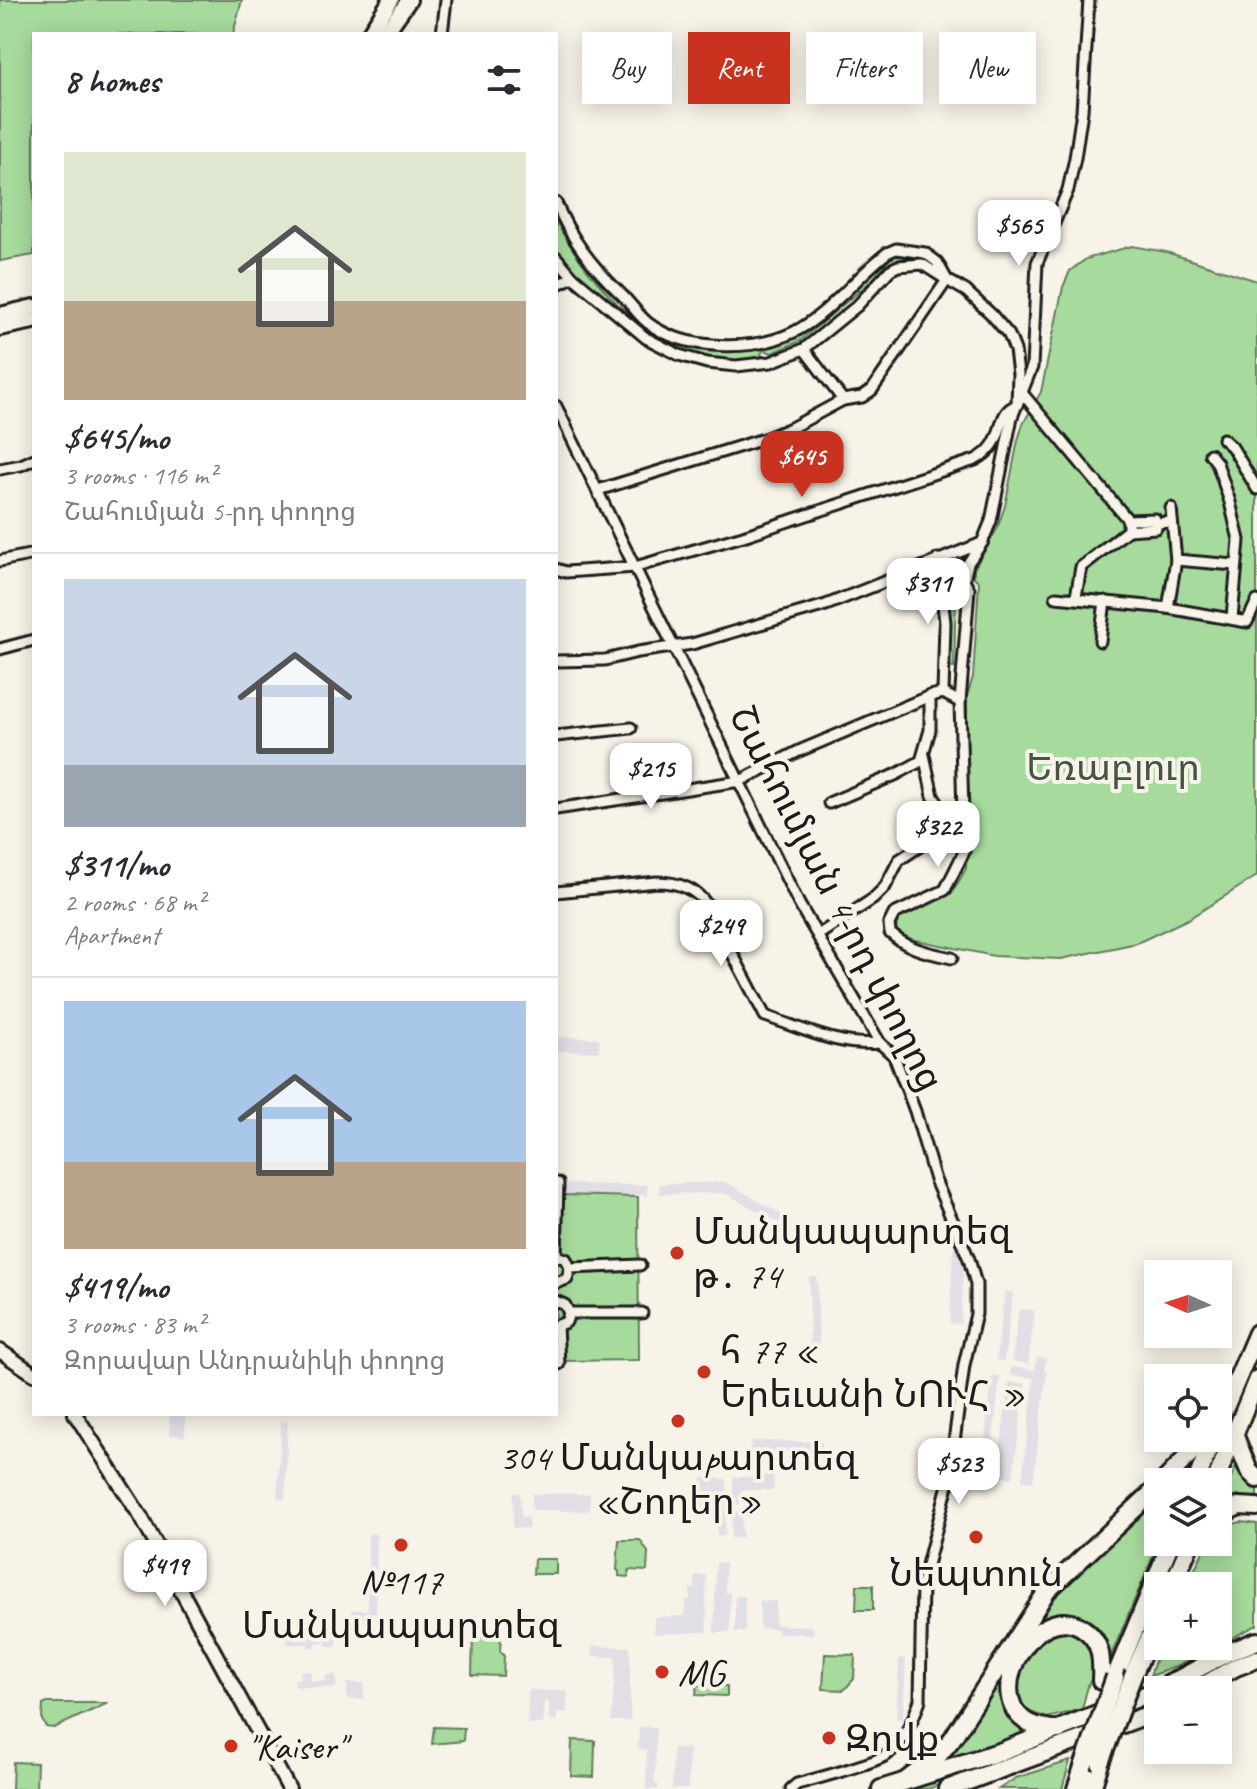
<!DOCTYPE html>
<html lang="en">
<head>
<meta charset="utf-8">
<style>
  body { margin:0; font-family:Caveat,"Noto Sans Armenian",sans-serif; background:#f7f7f7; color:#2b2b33; height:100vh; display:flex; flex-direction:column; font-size:30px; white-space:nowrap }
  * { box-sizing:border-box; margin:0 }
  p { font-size:26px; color:#7c7c81 }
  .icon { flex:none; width:44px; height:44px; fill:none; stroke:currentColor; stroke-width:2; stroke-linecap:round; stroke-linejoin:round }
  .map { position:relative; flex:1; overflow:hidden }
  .sheet { position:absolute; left:32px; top:32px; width:526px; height:1384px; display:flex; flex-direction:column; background:#fff; border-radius:0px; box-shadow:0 4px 20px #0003 }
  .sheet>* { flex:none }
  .guide { position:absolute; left:582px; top:32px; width:554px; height:72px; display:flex; gap:16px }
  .needle { width:52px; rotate:273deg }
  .fabs { position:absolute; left:1144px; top:1260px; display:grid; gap:16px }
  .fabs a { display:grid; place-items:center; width:88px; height:88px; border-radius:0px; background:#fff; box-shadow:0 4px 20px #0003; font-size:40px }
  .price { position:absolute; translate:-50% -68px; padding:0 18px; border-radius:16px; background:#fff; color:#222; font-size:26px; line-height:52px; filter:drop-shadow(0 2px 4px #0008) }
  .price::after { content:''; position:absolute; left:50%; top:48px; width:24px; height:18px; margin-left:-12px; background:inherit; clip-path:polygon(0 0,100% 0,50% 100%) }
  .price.active { background:#c8321e; color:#fff }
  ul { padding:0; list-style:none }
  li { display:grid; align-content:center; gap:16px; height:424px; padding:0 32px }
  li+li { border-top:2px solid #e1e1e2 }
  li span { display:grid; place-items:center; height:248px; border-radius:0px; color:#555 }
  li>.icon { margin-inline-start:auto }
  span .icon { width:144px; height:144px; fill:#fffc; stroke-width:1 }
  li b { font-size:34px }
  h2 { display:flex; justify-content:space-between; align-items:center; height:96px; padding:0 32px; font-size:34px }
  .tag { padding:0 28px; border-radius:0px; background:#fff; box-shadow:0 4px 20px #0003; font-size:28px; line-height:72px }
  .tag.active { background:#c8321e; color:#fff }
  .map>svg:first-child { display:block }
  .built { fill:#e1dee5 }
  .green { fill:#a7db9d; stroke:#627c5c; stroke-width:2 }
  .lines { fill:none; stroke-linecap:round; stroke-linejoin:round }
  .street-casing { stroke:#1c1c1c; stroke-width:15 }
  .secondary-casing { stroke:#1c1c1c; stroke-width:18 }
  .primary-casing { stroke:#1c1c1c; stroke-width:20 }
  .highway-casing { stroke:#1c1c1c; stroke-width:22 }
  .street { stroke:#f7f3e8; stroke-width:9 }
  .secondary { stroke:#f7f3e8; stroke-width:12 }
  .primary { stroke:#f7f3e8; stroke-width:14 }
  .highway { stroke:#f7f3e8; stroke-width:16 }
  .highway-bridge-casing { stroke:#1c1c1c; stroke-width:22; stroke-linecap:butt }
  .highway-bridge { stroke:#f7f3e8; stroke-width:16 }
  .poi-dot { fill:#c8321e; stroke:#f7f3e8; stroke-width:3 }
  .labels { text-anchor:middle; stroke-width:8; stroke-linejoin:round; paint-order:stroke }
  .park-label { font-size:38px; fill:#465543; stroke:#f7f3e8 }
  .street-label { font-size:38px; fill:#1c1c1c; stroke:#f7f3e8 }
  .poi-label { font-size:38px; fill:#1c1c1c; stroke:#f7f3e8; text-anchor:start }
</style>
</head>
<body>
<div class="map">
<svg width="1257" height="1789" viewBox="0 0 1257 1789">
  <rect width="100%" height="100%" fill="#f7f3e8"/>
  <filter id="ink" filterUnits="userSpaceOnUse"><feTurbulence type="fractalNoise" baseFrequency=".0125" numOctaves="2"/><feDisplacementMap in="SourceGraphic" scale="16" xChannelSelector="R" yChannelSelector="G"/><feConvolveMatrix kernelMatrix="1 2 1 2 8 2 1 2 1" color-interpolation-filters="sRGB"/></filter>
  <g filter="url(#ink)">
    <g class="built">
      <polygon points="556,1037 599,1038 599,1052 556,1051"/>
      <polygon points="725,1182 785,1216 781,1224 725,1193 659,1194 659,1184"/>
      <polygon points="561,1184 647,1185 647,1195 561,1195"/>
      <polygon points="953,1248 964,1248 961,1324 950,1323"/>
      <polygon points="809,1277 817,1277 819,1347 810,1347"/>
      <polygon points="1005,1291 1013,1293 1004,1361 996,1360"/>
      <polygon points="1019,1309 1035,1311 1028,1364 1012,1361"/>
      <polygon points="1037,1357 1046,1358 1044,1370 1047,1371 1033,1482 1022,1480 1034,1378 1010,1375 1011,1367 1035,1370"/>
      <polygon points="992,1376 1000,1376 990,1465 982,1464"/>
      <polygon points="1009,1382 1025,1384 1013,1478 997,1476"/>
      <polygon points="170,1414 185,1414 185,1436 169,1435"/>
      <polygon points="281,1422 288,1422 285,1499 277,1498"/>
      <polygon points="752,1441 822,1442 822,1451 761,1451 760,1473 744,1472"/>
      <polygon points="760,1475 773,1475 774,1490 741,1490 740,1504 733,1504 733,1477 759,1477"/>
      <polygon points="702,1478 727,1479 725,1536 717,1536 718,1509 701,1508"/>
      <polygon points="513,1493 520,1493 521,1517 529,1517 529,1528 513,1528"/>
      <polygon points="532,1494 590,1494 590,1511 532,1510"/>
      <polygon points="732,1511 742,1512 742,1538 731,1538"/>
      <polygon points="368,1534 377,1534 376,1613 364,1621 352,1621 352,1610 368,1610"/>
      <polygon points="716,1563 725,1563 725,1592 730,1593 730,1632 714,1633"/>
      <polygon points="695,1575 706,1575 707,1632 654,1634 654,1617 684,1616 686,1600 690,1600 690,1589 695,1589"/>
      <rect x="735" y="1596" width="10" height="36"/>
      <polygon points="760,1601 776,1601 775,1625 813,1626 813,1634 777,1633 777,1629 760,1628"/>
      <polygon points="329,1616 330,1626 337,1626 337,1646 326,1646 326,1642 316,1643 316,1647 308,1647 308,1644 287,1644 287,1635 320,1634 321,1617"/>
      <polygon points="592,1646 630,1647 630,1721 611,1721 616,1657 592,1656"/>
      <polygon points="899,1659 906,1659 903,1719 896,1719"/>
      <polygon points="300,1671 311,1671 311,1681 325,1681 326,1675 336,1675 336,1688 295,1687 295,1679 300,1679"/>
      <rect x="347" y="1683" width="17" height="16"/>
      <polygon points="528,1690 567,1691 567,1712 557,1712 557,1721 549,1720 549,1702 544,1701 543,1724 527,1724"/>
      <polygon points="639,1727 656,1727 655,1784 658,1784 658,1789 646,1789 647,1750 638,1749"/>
      <polygon points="673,1748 689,1749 688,1789 672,1789"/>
    </g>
    <g class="green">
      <polygon points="0,0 242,0 233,34 34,34 34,255 0,261"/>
      <path d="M 556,221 C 579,265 629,329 679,344 C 695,348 711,349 728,349 C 746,350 765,349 782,341 C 825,321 856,285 893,255 C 905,251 919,257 931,262 L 887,268 L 800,341 L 772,353 L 764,350 L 761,354 L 764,359 C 754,360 743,363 733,363 C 672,366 600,295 559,255 L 556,251 Z"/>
      <polygon points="1132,246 1166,252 1257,281 1257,876 1188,919 1137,943 1061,959 994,956 906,938 896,930 898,919 952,893 966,869 967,696 973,677 979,582 974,577 974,569 997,529 1005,506 1018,440 1023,424 1041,392 1063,287 1070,271 1086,259"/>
      <path d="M 964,553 L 966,557 C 952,592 956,630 954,668 L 948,667 C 947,635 933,572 964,553 Z"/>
      <polygon points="561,1195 638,1197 639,1360 556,1361 556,1211"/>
      <polygon points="1236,1466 1242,1477 1257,1489 1257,1500 1241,1500 1219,1506"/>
      <path d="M 1158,1496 L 1159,1542 L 1110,1658 C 1108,1623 1079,1612 1048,1617 L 1027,1637 L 1050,1598 Z"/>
      <polygon points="1241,1522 1257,1524 1257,1625 1218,1645 1218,1586 1187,1586 1203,1552 1211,1542 1218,1542 1218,1536 1230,1529 1229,1525"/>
      <polygon points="619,1540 640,1540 648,1552 647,1571 629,1570 628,1577 619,1576 619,1571 617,1570"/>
      <polygon points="534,1559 556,1559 556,1574 533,1574"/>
      <polygon points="857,1585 873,1585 873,1610 856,1610"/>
      <path d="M 1070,1631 L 1080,1633 L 1093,1646 L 1094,1678 L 1089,1682 L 1082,1709 L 1047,1718 L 1025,1710 C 1005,1673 1030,1635 1070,1631 Z"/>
      <polygon points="473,1635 501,1636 500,1651 504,1655 503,1676 472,1675"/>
      <polygon points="1160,1646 1216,1646 1178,1666 1150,1676"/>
      <polygon points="825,1654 855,1655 854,1679 844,1690 823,1689"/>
      <polygon points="1000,1675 1004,1677 1031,1731 947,1760 946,1758"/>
      <polygon points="697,1685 727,1686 727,1696 696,1695"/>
      <polygon points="47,1703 108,1703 54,1728 46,1727 42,1720 43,1705"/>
      <polygon points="434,1727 464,1728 463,1741 432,1744"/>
      <polygon points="572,1740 595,1741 594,1777 571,1776"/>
      <polygon points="1000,1759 1001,1762 928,1789 909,1789"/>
      <polygon points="1070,1761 1062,1789 999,1789 1016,1778"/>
      <polygon points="13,1762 37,1763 36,1789 12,1789"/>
    </g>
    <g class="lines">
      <g class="street-casing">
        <g id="street">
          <polyline points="442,34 446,0"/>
          <path d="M 556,203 C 571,239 591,265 619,292 C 629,301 637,314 648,323 C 685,351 753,352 794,332 C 827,316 858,275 887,253 L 896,249 L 925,253 L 937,262 L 947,280 L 966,291 L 991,314 L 1009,335 L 1015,350 L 1018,374 L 1017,405 C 993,413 1009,443 975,460 L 743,536 L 635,567 L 566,572 L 556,569"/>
          <polyline points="556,257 573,277 646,338 679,355 707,363 736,366 771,362 804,349 857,306 890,270 898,266 922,264 947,280 872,390 862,397 843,400 791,428 767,438 598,490"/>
          <polyline points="556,285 573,277"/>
          <polyline points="804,349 843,400"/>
          <polyline points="1022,393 1128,520 1128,530 1081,567 1076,597"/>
          <path d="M 556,406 L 799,904 L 880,1043 L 894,1056 L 915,1111 L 935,1180 L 969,1259 L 976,1284 L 976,1314 L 964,1365 L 949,1481 L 922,1584 L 920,1700 C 914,1718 903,1742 888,1754 C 876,1763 815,1779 797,1784 L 791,1789"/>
          <polyline points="1223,439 1232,447 1257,489"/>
          <polyline points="1210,454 1217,463 1230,502 1239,540 1232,618"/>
          <polyline points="0,469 21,465 34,459"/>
          <polyline points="1128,520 1155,519 1156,523"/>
          <polyline points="1128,530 1156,528 1156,523 1172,522"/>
          <polyline points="938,559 945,623 943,693"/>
          <polyline points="1176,560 1235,565"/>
          <polyline points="0,561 34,554"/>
          <polyline points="1056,597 1168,608 1247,622 1257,601"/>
          <polyline points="1168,608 1176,560 1171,508"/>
          <polyline points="1100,641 1105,601"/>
          <polyline points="0,649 34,640"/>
          <polyline points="556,661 605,660 638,652 692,644 826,605 982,543"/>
          <polyline points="556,736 631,728"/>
          <polyline points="924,755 933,796 952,825"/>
          <polyline points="829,803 897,774 921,761 930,730 930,696"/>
          <polyline points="556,809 740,781 799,751 930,696 943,693 960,702"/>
          <path d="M 556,892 L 657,882 C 678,882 695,888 707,905 L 765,1016 C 804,1029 839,1047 880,1043"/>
          <polyline points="818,935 873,899 885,887 899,860 952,825 964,832"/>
          <path d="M 952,958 C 930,953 907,949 890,933 L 889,924 L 894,914 L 945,890 L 964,852 L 960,702 L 969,589 L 964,580 L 968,563 L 982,543 L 991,521 L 1012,417 L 1032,367 L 1037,263 L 1068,190 L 1075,158 L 1082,111 L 1089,0"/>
          <polyline points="556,1256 558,1183"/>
          <polyline points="556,1256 566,1259 570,1268 567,1279 556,1283"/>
          <polyline points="570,1268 640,1265"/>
          <polyline points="556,1301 565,1305 569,1313 566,1322 556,1326"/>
          <polyline points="569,1313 642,1313"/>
          <polyline points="557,1326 559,1364"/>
        </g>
      </g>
      <g class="secondary-casing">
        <g id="secondary">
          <polyline points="0,1351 34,1374"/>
          <polyline points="75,1414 141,1517 289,1789"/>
        </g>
      </g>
      <g class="primary-casing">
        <g id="primary">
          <polyline points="369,34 391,0"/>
          <polyline points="385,34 409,0"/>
          <polyline points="0,315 34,307"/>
          <polyline points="0,328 34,321"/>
        </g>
      </g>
      <g class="highway-casing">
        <g id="highway">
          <polyline points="1218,1424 1257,1333"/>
          <polyline points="1234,1434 1249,1471 1257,1479"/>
          <polyline points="1163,1482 1205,1438"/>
          <polyline points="1196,1482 1213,1438"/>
          <polyline points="1215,1482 1257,1379"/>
          <polyline points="1218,1516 1239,1506 1257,1507"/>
          <polyline points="1172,1586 1191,1542"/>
          <polyline points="1134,1673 1158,1618"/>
          <polyline points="1115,1677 1171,1542"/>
          <polyline points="1158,1690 1229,1652 1257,1641"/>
          <polyline points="1195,1690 1236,1667 1257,1659"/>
          <path d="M 1059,1730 C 1048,1728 1033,1728 1024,1720 C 982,1688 1038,1601 1081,1627 C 1102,1640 1102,1658 1101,1681"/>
          <polyline points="904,1782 938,1756 952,1739 1047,1591 1158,1487"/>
          <polyline points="881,1789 1002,1751 1158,1690"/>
          <polyline points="947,1789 1158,1711"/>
          <polyline points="1076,1789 1083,1767"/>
          <polyline points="1092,1789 1100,1763"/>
        </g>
      </g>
      <use href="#street" class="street"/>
      <use href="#secondary" class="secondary"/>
      <use href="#primary" class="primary"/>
      <use href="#highway" class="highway"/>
      <g class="highway-bridge-casing">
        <g id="highway-bridge">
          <polyline points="1100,1763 1134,1673"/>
          <polyline points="1083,1767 1115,1677"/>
        </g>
      </g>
      <use href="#highway-bridge" class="highway-bridge"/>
    </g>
  </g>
  <g class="poi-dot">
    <circle cx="677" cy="1253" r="8"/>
    <circle cx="704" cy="1372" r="8"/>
    <circle cx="678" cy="1421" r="8"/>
    <circle cx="976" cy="1537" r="8"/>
    <circle cx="401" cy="1545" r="8"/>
    <circle cx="662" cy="1672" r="8"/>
    <circle cx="829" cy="1738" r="8"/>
    <circle cx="231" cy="1746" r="8"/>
  </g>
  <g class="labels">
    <g class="park-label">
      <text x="1113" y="780">Եռաբլուր</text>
    </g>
    <g class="street-label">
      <text transform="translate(837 898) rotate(63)" y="13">Շահումյան 4-րդ փողոց</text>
    </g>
    <g class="poi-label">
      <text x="693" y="1244">Մանկապարտեզ<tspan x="693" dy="44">թ․ 74</tspan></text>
      <text x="720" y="1363">հ 77 «<tspan x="720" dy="44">Երեւանի ՆՈՒՀ »</tspan></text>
      <text x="678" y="1470" text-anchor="middle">304 Մանկաpարտեզ<tspan x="678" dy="44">«Շողեր»</tspan></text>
      <text x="976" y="1586" text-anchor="middle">Նեպտուն</text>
      <text x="401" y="1594" text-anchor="middle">№117<tspan x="401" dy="44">Մանկապարտեզ</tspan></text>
      <text x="678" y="1685">MG</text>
      <text x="845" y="1751">Զովք</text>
      <text x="247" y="1759">"Kaiser"</text>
    </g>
  </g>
</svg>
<div class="fabs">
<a><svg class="needle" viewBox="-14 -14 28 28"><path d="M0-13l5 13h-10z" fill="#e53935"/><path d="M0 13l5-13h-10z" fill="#7c7c81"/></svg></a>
<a><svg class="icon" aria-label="locate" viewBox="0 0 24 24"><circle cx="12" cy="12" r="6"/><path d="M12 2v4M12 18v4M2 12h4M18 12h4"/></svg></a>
<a><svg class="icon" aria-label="layers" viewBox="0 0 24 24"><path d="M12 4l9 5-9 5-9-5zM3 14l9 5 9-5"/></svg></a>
<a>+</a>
<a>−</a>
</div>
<b class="price" style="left:1019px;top:268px">$565</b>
<b class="price active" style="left:802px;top:499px">$645</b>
<b class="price" style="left:928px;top:626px">$311</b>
<b class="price" style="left:651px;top:811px">$215</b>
<b class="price" style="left:938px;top:869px">$322</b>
<b class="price" style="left:721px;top:968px">$249</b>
<b class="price" style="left:959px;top:1506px">$523</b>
<b class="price" style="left:165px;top:1608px">$419</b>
<div class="guide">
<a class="tag">Buy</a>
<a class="tag active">Rent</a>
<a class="tag">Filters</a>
<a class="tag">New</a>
</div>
<section class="sheet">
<h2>8 homes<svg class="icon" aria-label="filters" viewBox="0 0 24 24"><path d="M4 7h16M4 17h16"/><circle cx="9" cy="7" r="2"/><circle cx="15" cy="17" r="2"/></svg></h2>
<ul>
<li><span style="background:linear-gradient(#dfe7d0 60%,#b9a48a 0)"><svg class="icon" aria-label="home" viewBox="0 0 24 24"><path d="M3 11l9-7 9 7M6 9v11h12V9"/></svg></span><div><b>$645/mo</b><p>3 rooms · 116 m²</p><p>Շահումյան 5-րդ փողոց</p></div></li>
<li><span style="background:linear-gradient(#c9d6e8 75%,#9aa5b1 0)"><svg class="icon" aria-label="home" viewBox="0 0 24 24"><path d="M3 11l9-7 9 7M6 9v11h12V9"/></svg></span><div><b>$311/mo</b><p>2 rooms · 68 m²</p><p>Apartment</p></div></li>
<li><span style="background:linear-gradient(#a9c7e8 65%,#b9a48a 0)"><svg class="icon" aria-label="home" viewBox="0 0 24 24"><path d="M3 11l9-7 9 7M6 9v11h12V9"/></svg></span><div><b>$419/mo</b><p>3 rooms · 83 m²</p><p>Զորավար Անդրանիկի փողոց</p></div></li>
</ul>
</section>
</div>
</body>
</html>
